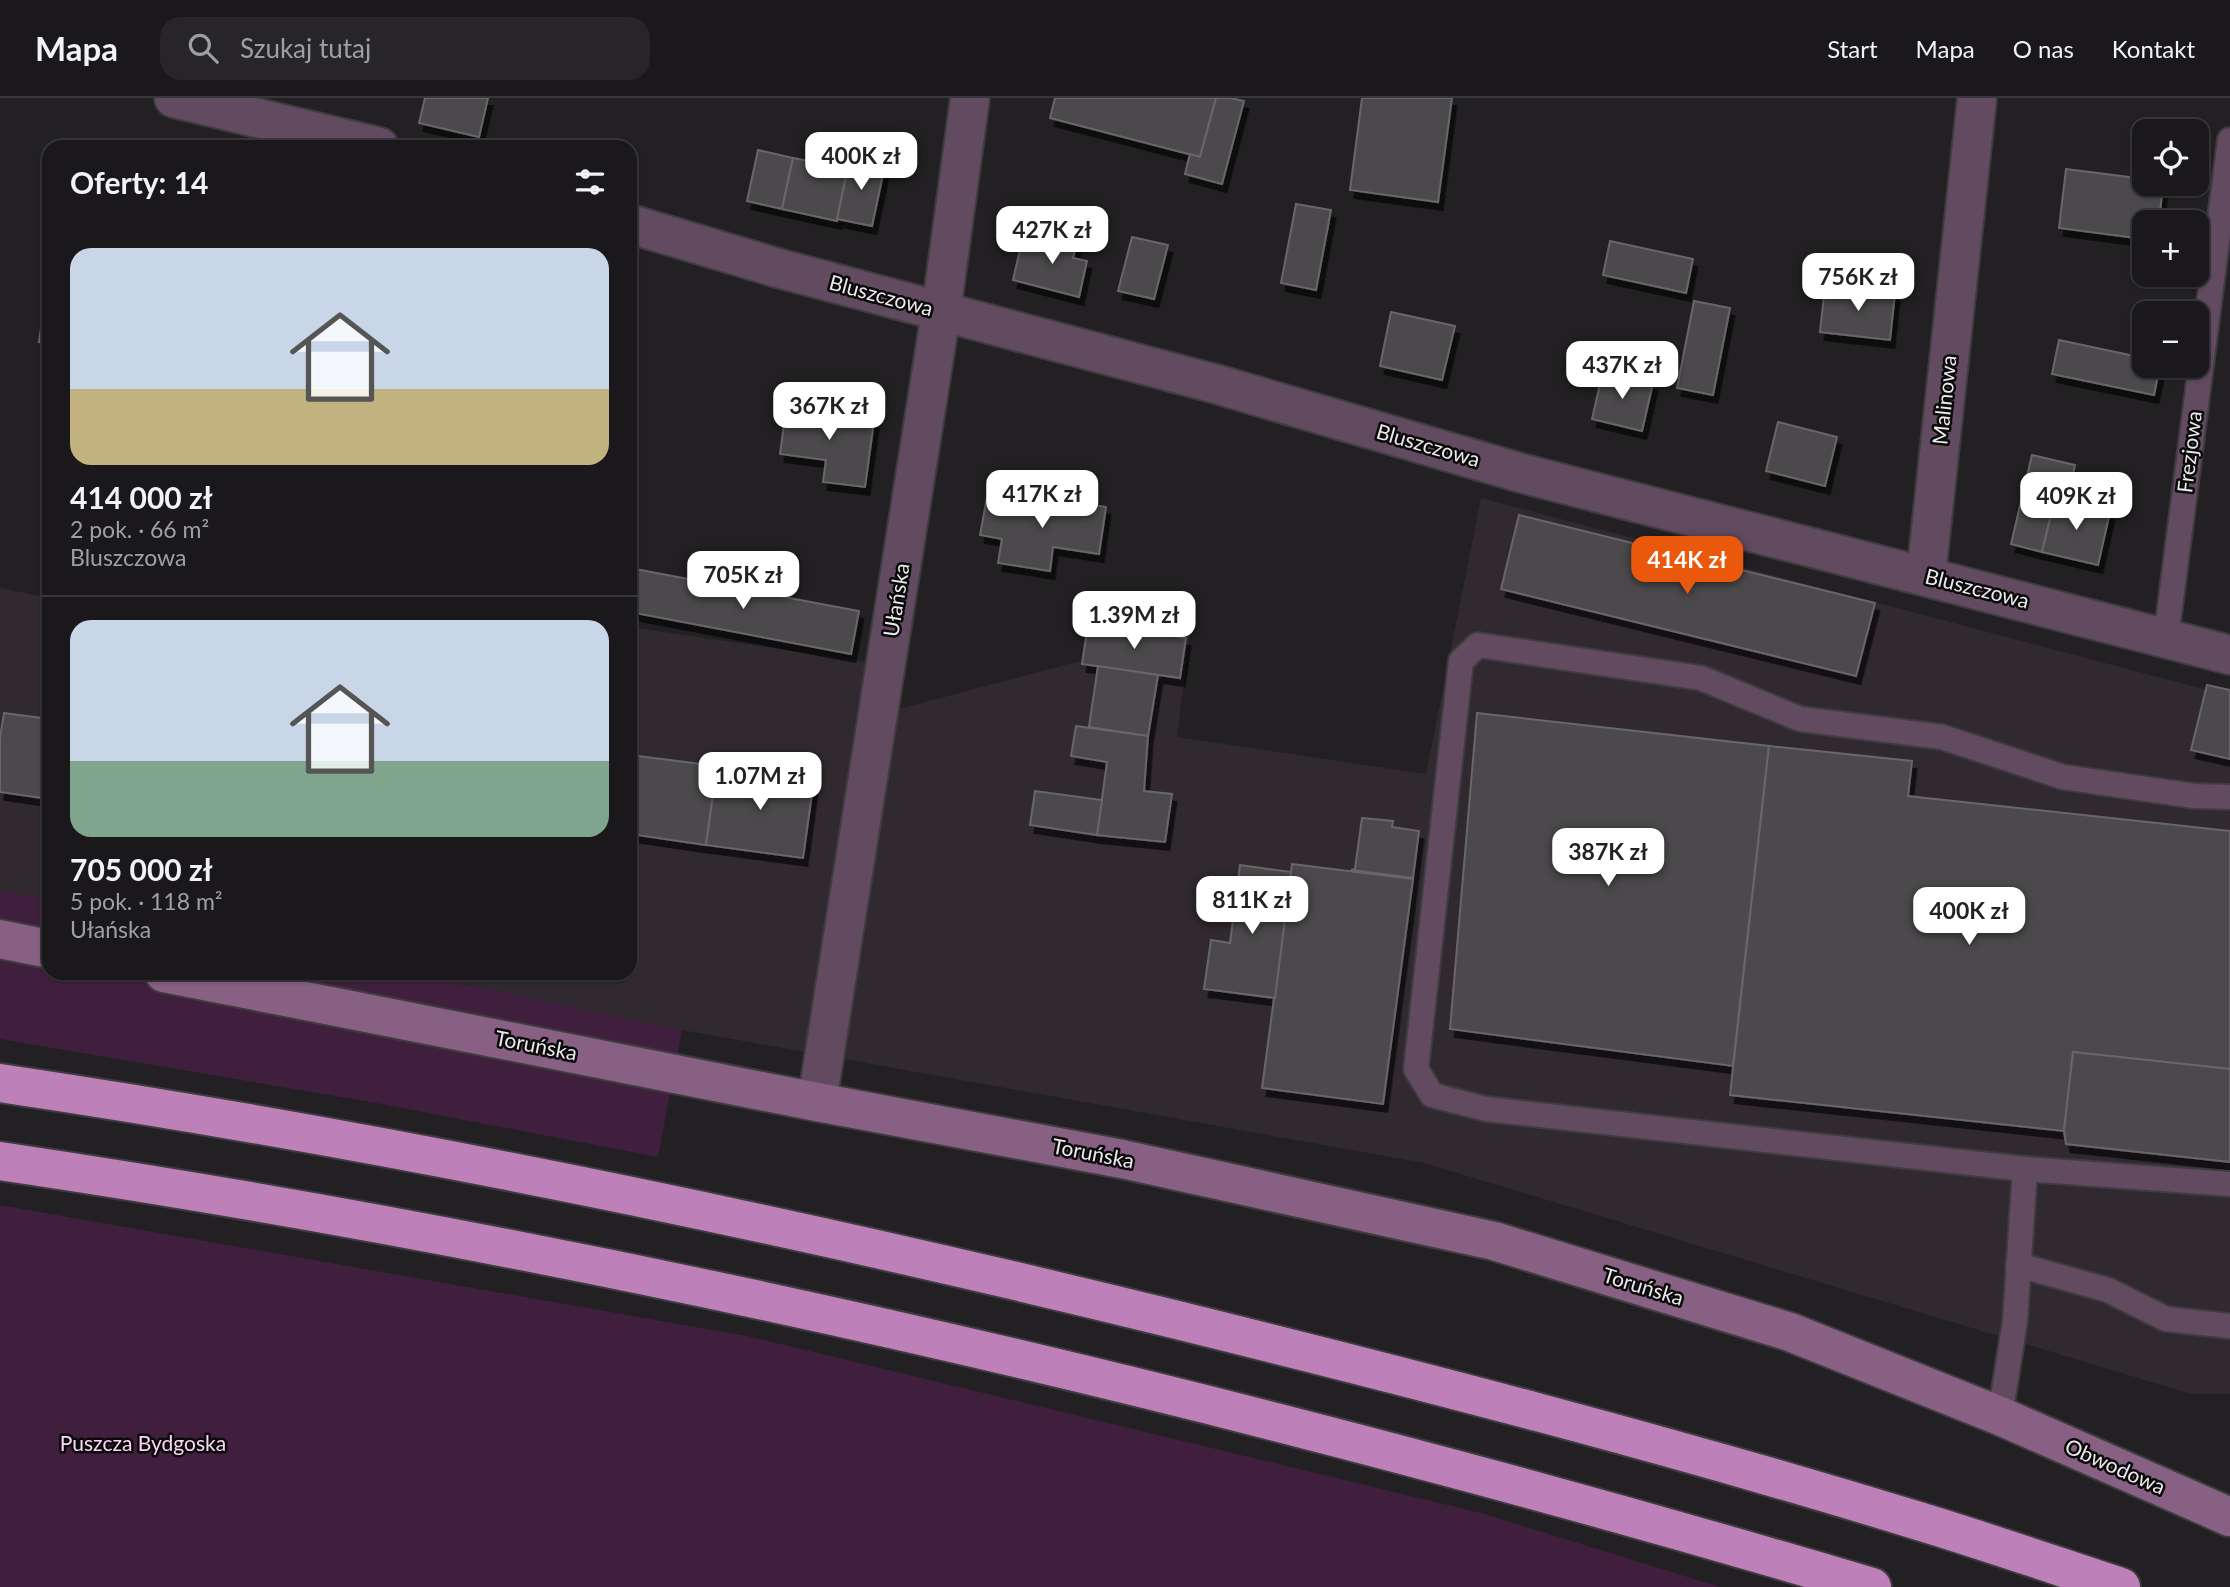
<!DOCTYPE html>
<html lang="pl">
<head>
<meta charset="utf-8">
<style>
  body { margin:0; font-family:Lato,sans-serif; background:#272527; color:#f1f3f6; height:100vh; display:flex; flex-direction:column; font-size:26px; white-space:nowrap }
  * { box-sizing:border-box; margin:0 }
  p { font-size:23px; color:#9fa0a2 }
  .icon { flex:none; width:38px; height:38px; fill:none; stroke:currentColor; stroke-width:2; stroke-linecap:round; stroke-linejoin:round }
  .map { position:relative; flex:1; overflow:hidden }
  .panel { position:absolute; left:42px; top:42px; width:595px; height:840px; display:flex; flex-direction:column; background:#1a181a; border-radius:21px; box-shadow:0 2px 5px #0004,0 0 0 2px #383739 }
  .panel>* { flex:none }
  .tools { position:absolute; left:2132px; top:21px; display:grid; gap:14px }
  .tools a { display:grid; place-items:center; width:77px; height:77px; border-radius:14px; background:#1a181a; box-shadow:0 2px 5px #0004,0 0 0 2px #383739; font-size:35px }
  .price { position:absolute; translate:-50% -60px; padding:0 16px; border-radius:14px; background:#fff; color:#222; font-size:23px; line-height:46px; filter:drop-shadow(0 2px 4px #0008) }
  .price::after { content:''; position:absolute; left:50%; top:42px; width:21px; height:16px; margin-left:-10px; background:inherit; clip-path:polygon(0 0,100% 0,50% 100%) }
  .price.selected { background:#ea580c; color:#fff }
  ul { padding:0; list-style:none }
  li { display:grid; align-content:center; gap:14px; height:371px; padding:0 28px }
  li+li { border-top:2px solid #383739 }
  li span { display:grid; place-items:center; height:217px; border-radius:21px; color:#555 }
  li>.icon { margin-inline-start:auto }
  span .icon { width:126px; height:126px; fill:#fffc; stroke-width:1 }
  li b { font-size:30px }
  h2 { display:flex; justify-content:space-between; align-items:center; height:84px; padding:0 28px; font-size:30px }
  header { display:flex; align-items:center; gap:42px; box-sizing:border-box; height:98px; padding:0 35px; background:#1a181a; border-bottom:2px solid #383739 }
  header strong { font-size:33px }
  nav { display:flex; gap:38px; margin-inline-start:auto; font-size:24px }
  .search { width:490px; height:63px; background:#272527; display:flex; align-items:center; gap:18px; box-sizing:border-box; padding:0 24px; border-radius:21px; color:#9fa0a2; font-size:26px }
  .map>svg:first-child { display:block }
  .built { fill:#30292f }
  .green { fill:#3f1f3d }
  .building { fill:#4b494b; stroke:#696669; stroke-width:2; filter:url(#shadow) }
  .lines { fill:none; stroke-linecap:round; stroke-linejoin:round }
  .lane-casing { stroke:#3e3c3e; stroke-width:28 }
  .street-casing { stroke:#3e3c3e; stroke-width:42 }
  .secondary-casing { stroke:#3e3c3e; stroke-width:42 }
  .highway-casing { stroke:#3e3c3e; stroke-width:42 }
  .lane { stroke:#624a60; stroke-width:24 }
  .street { stroke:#624a60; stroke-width:38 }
  .secondary { stroke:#876084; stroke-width:38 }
  .highway { stroke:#bd80b8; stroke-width:38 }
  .labels { text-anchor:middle; stroke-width:5; stroke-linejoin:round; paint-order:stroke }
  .street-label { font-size:21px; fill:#ebe9eb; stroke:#0b0a0b }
  .park-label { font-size:21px; fill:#f8d6f4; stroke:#0b0a0b }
</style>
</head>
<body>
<header>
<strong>Mapa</strong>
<div class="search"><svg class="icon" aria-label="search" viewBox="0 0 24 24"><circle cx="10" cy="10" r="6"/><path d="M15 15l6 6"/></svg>Szukaj tutaj</div>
<nav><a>Start</a><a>Mapa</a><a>O nas</a><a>Kontakt</a></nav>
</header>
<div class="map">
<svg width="2230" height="1489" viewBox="0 0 2230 1489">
  <defs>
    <filter id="shadow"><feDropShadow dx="4.5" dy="8" stdDeviation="0" flood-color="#0009"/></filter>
  </defs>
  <rect width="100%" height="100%" fill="#222022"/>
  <g class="built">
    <polygon points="1481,400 2230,598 2230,1296 2191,1296 1424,1065 682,932 410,875 630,875 630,529 887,567 880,616 1190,534 1177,639 1426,676"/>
    <polygon points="0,490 49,500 49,802 0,792"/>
  </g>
  <g class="green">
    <polygon points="0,792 49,802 49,875 410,875 682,932 658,1059 376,1005 0,941"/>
    <polygon points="0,1107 747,1238 1481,1415 1720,1489 0,1489"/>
  </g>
  <g class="building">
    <polygon points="425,0 488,0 479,39 419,25"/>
    <polygon points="1055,0 1216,0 1200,59 1050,20"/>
    <polygon points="1216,0 1230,0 1244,3 1222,86 1185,76 1190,56 1200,59"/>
    <polygon points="1362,0 1452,0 1438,104 1350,92"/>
    <polygon points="758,52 793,60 782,111 747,103"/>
    <polygon points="831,55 850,60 837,123 782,111 793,60 829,67"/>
    <polygon points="850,60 885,67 872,128 837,121"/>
    <polygon points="2066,71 2144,81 2144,86 2163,86 2159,124 2144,124 2144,141 2059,130"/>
    <polygon points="1296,106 1331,112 1316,192 1281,185"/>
    <polygon points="49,120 49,161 43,160"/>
    <polygon points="1048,133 1078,141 1073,160 1087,163 1079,199 1013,182 1021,147 1044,153"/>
    <polygon points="1132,139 1168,147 1154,201 1118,193"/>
    <polygon points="1610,143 1693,161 1686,195 1603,177"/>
    <polygon points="49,174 49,245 39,244"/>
    <polygon points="1825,188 1895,195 1890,242 1820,234"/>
    <polygon points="1694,203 1730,210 1713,297 1677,290"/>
    <polygon points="1391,214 1455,228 1442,282 1380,268"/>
    <polygon points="2059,242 2144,260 2144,268 2160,268 2154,297 2052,276"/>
    <polygon points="1603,273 1653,285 1642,333 1592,321"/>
    <polygon points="787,304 838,311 837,318 874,323 865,389 823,384 826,362 780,356"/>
    <polygon points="1778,324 1837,339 1825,388 1766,373"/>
    <polygon points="2032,357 2075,367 2067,404 2055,401 2042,454 2011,446"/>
    <polygon points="987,399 1056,409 1057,401 1106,409 1099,456 1053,449 1050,473 998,465 1002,441 980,437"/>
    <polygon points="2055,401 2110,414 2098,467 2042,454"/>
    <polygon points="1519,417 1875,505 1856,578 1501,491"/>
    <polygon points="630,470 859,513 851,556 630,514"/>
    <polygon points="1088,526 1186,540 1180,580 1082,566"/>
    <polygon points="1098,568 1158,577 1148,638 1089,629"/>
    <polygon points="2207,587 2230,592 2230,661 2191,652"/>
    <polygon points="4,615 49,621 49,701 0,694 0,639"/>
    <polygon points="1477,615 1769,648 1733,968 1450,931"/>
    <polygon points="1076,628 1148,638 1144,693 1172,696 1165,744 1097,737 1107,664 1071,658"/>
    <polygon points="1769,648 1912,663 1908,698 2230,733 2230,971 2073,954 2064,1033 1730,997"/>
    <polygon points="630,657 717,668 706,747 630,736"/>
    <polygon points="717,668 814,681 803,760 706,747"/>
    <polygon points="1035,693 1102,702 1097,737 1030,727"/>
    <polygon points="1362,720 1393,723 1392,729 1419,733 1413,780 1351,772 1355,771"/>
    <polygon points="1292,766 1413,781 1383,1006 1262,990"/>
    <polygon points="1240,767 1291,774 1275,900 1204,891 1211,842 1230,845"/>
    <polygon points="2073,954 2230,971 2230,1064 2066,1046 2064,1033"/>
  </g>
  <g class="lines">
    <g class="lane-casing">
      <g id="lane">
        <polyline points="2166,540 2230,42"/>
        <polyline points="2025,1071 2230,1086"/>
        <polyline points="2018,1167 2108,1192 2166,1221 2230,1228"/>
        <polyline points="2000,1318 2015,1223 2025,1071 1486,1011 1432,997 1416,971 1461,563 1478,547 1701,580 1800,621 1942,639 2063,679 2194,698 2230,699"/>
      </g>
    </g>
    <g class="street-casing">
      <g id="street">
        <polyline points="174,0 379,49"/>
        <polyline points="630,126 781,171 1216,286 1521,375 2230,557"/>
        <polyline points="1926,478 1977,0"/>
        <polyline points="817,1004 941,214 970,0"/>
      </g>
    </g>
    <g class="secondary-casing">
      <g id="secondary">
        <polyline points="0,841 49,851"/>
        <polyline points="164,875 817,1004 1122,1061 1494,1143 1790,1234 2000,1318 2230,1419"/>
      </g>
    </g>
    <g class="highway-casing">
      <g id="highway">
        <path d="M 0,985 C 390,1043 778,1124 1161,1218 C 1413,1280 1664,1345 1912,1421 C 1982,1442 2051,1466 2121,1489"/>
        <path d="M 0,1063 C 634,1157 1259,1307 1872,1489"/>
      </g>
    </g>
    <use href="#lane" class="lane"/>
    <use href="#street" class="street"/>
    <use href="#secondary" class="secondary"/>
    <use href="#highway" class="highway"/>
  </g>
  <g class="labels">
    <g class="street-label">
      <text transform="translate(881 198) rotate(15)" y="7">Bluszczowa</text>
      <text transform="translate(1945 302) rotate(-84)" y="7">Malinowa</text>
      <text transform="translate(1428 348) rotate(16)" y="7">Bluszczowa</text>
      <text transform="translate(2190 354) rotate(-83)" y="7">Frezjowa</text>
      <text transform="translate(1977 491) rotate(14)" y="7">Bluszczowa</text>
      <text transform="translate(897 502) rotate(-81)" y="7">Ułańska</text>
      <text transform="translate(536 948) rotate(11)" y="7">Toruńska</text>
      <text transform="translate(1093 1056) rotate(11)" y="7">Toruńska</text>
      <text transform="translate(1643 1189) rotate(17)" y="7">Toruńska</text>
      <text transform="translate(2115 1369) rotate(24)" y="7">Obwodowa</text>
    </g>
    <g class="park-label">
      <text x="143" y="1353">Puszcza Bydgoska</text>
    </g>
  </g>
</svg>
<div class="tools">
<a><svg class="icon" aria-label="locate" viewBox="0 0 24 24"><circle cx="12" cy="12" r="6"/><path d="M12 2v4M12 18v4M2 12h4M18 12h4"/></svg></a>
<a>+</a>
<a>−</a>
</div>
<b class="price" style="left:861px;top:94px">400K zł</b>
<b class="price" style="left:1052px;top:168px">427K zł</b>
<b class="price" style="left:1858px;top:215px">756K zł</b>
<b class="price" style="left:1622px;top:303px">437K zł</b>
<b class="price" style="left:829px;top:344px">367K zł</b>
<b class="price" style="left:1042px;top:432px">417K zł</b>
<b class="price" style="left:2076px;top:434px">409K zł</b>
<b class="price selected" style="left:1687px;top:498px">414K zł</b>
<b class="price" style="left:743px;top:513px">705K zł</b>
<b class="price" style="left:1134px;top:553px">1.39M zł</b>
<b class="price" style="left:760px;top:714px">1.07M zł</b>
<b class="price" style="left:1608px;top:790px">387K zł</b>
<b class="price" style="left:1252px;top:838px">811K zł</b>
<b class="price" style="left:1969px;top:849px">400K zł</b>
<section class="panel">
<h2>Oferty: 14<svg class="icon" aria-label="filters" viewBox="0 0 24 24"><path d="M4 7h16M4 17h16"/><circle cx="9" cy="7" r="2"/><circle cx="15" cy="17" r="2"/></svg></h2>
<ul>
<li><span style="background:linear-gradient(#c9d6e8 65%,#c2b280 0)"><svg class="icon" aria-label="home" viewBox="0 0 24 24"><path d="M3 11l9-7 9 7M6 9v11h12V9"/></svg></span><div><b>414 000 zł</b><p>2 pok. · 66 m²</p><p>Bluszczowa</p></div></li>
<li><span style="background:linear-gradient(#c9d6e8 65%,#7fa58c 0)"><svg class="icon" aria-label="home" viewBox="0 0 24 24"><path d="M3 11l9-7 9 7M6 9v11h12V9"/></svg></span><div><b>705 000 zł</b><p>5 pok. · 118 m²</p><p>Ułańska</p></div></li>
</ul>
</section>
</div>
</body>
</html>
